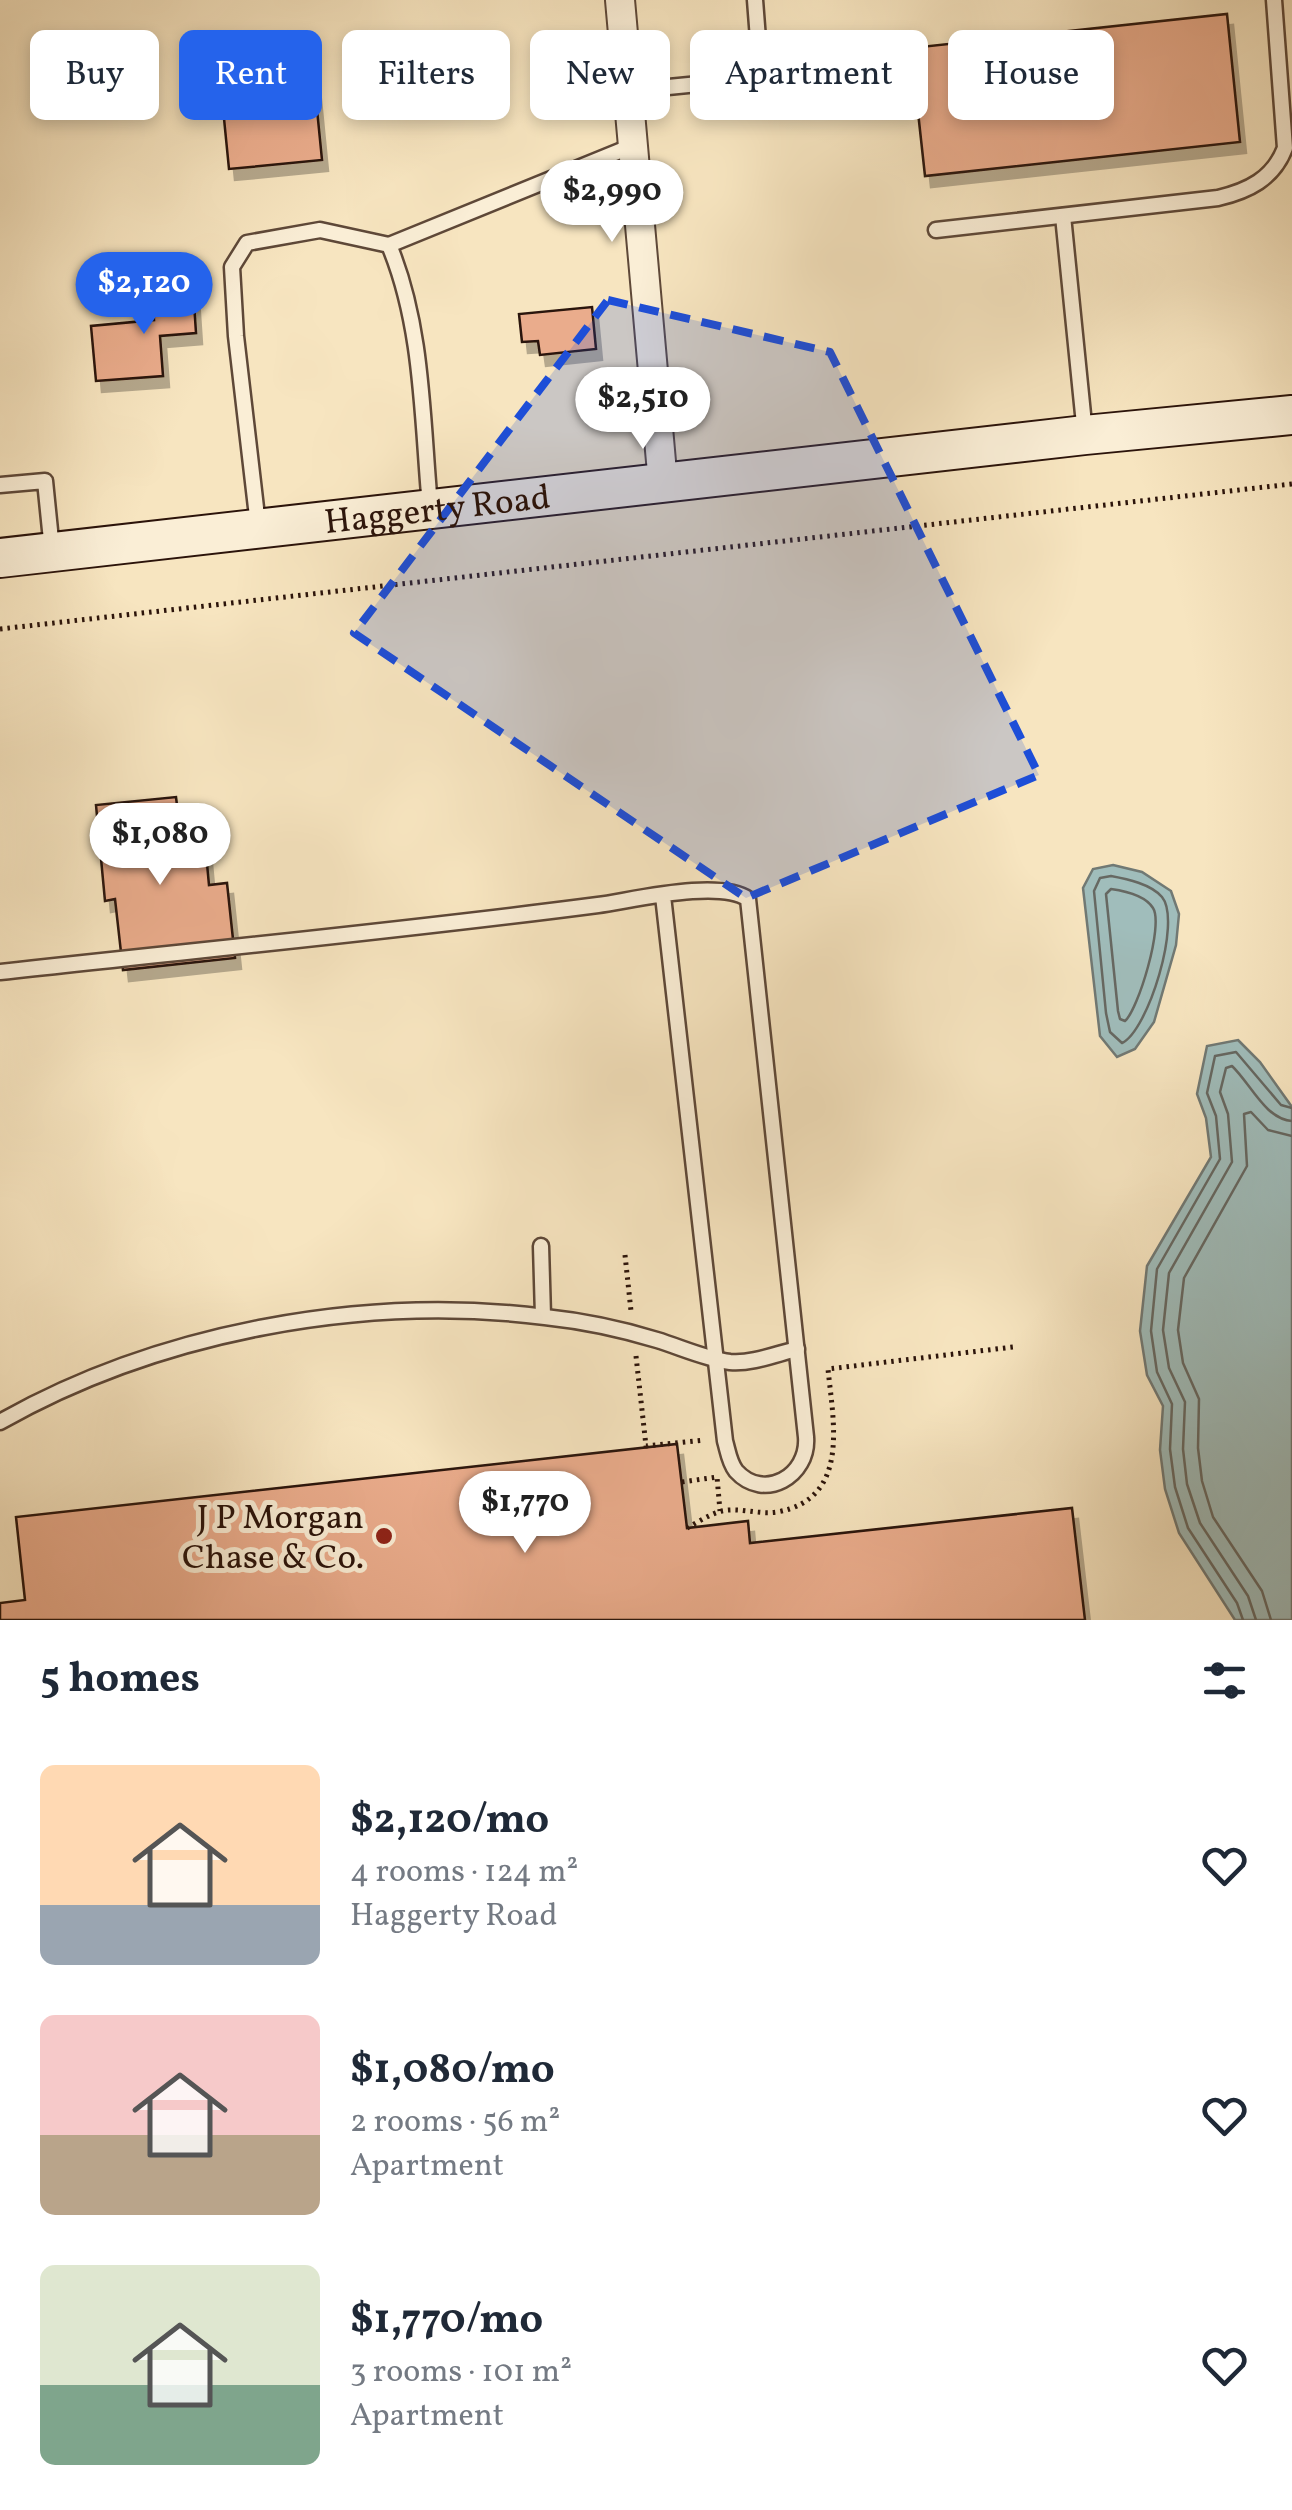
<!DOCTYPE html>
<html lang="en">
<head>
<meta charset="utf-8">
<style>
  body { margin:0; font-family:Vollkorn,serif; background:#f2f2f3; color:#1f2937; height:100vh; display:flex; flex-direction:column; font-size:38px; white-space:nowrap }
  * { box-sizing:border-box; margin:0 }
  p { font-size:32px; color:#747a83 }
  .icon { flex:none; width:55px; height:55px; fill:none; stroke:currentColor; stroke-width:2; stroke-linecap:round; stroke-linejoin:round }
  .map { position:relative; height:1620px; overflow:hidden }
  .panel { display:flex; flex-direction:column; background:#fff; flex:1 }
  .panel>* { flex:none }
  .guide { position:absolute; left:30px; top:30px; width:1232px; height:90px; display:flex; gap:20px }
  .price { position:absolute; translate:-50% -85px; padding:0 22px; border-radius:35px; background:#fff; color:#222; font-size:32px; line-height:65px; filter:drop-shadow(0 2px 5px #0008) }
  .price::after { content:''; position:absolute; left:50%; top:60px; width:30px; height:22px; margin-left:-15px; background:inherit; clip-path:polygon(0 0,100% 0,50% 100%) }
  .price.active { background:#2563eb; color:#fff }
  ul { padding:0; list-style:none }
  li { display:flex; align-items:center; gap:30px; height:250px; padding:0 40px }
  li span { display:grid; place-items:center; flex:none; width:280px; height:200px; border-radius:15px; color:#555 }
  li>.icon { margin-inline-start:auto }
  span .icon { width:120px; height:120px; fill:#fffc; stroke-width:1 }
  li b { font-size:42px }
  h2 { display:flex; justify-content:space-between; align-items:center; height:120px; padding:0 40px; font-size:42px }
  .pill { padding:0 35px; border-radius:15px; background:#fff; box-shadow:0 5px 15px #0003; font-size:35px; line-height:90px }
  .pill.active { background:#2563eb; color:#fff }
  .map>svg:first-child { display:block }
  .water { fill:#a0bdbb; stroke:#717974; stroke-width:2.5 }
  .lines { fill:none; stroke-linecap:round; stroke-linejoin:round }
  .shore { stroke:#666862; stroke-width:2.5 }
  .building { fill:#eaac8c; stroke:#2b130a; stroke-width:2.5; filter:url(#shadow) }
  .lane-casing { stroke:#5e4838; stroke-width:19 }
  .street-casing { stroke:#5e4838; stroke-width:32 }
  .secondary-casing { stroke:#2b130a; stroke-width:42 }
  .path { stroke:#2b130a; stroke-width:5; stroke-dasharray:2.5 5; stroke-linecap:butt }
  .lane { stroke:#faeed6; stroke-width:14 }
  .street { stroke:#faeed6; stroke-width:28 }
  .secondary { stroke:#faeed6; stroke-width:38 }
  .marked { fill:#1d4ed8; fill-opacity:0.2; stroke:#1d4ed8; stroke-width:8; stroke-dasharray:20 12; stroke-linejoin:round }
  .poi-dot { fill:#8f2418; stroke:#faeed6; stroke-width:4 }
  .labels { text-anchor:middle; stroke-width:10; stroke-linejoin:round; paint-order:stroke }
  .street-label { font-size:35px; fill:#2b130a; stroke:#faeed6 }
  .poi-label { font-size:35px; fill:#2b130a; stroke:#faeed6; text-anchor:end }
</style>
</head>
<body>
<div class="map">
<svg width="1292" height="1620" viewBox="0 0 1292 1620">
  <defs>
    <filter id="shadow"><feDropShadow dx="6" dy="11" stdDeviation="0" flood-color="#0004"/></filter>
  </defs>
  <rect width="100%" height="100%" fill="#f7e5c0"/>
  <filter id="stains"><feTurbulence type="fractalNoise" baseFrequency=".002" numOctaves="4"/><feColorMatrix values="0 0 0 0 .2 0 0 0 0 .09 0 0 0 0 .02 0 0 0 .5 -.17"/></filter>
  <radialGradient id="worn" r=".72"><stop offset=".6" stop-color="#630" stop-opacity="0"/><stop offset="1" stop-color="#630" stop-opacity=".3"/></radialGradient>
  <g class="water">
    <polygon points="1113,865 1142,872 1171,891 1179,914 1176,945 1154,1022 1135,1049 1117,1057 1100,1036 1083,888 1093,869"/>
    <polygon points="1238,1040 1260,1062 1292,1107 1292,1620 1235,1620 1179,1533 1165,1489 1160,1450 1163,1406 1147,1375 1140,1331 1147,1266 1211,1157 1206,1118 1197,1094 1207,1046"/>
  </g>
  <g class="lines">
    <g class="shore">
      <path d="M 1111,876 C 1127,879 1151,884 1162,897 C 1182,921 1148,1031 1122,1043 L 1110,1032 L 1106,1013 L 1094,891 L 1100,878 Z"/>
      <path d="M 1111,889 C 1125,891 1145,895 1153,908 C 1164,925 1138,1010 1125,1021 L 1120,1019 L 1118,1011 L 1106,894 Z"/>
      <polyline points="1243,1620 1237,1603 1188,1528 1175,1487 1170,1449 1172,1404 1157,1372 1151,1331 1157,1269 1220,1159 1216,1116 1207,1093 1215,1056 1236,1052 1281,1105 1292,1108"/>
      <path d="M 1256,1620 L 1248,1596 L 1200,1523 L 1187,1484 L 1183,1449 L 1185,1402 L 1169,1368 L 1163,1330 L 1169,1273 L 1232,1162 L 1228,1114 L 1220,1092 L 1226,1068 L 1232,1066 C 1251,1084 1265,1119 1292,1121"/>
      <polyline points="1271,1620 1262,1591 1213,1517 1202,1481 1198,1448 1199,1399 1183,1363 1178,1330 1184,1278 1247,1166 1244,1114 1251,1112 1268,1130 1292,1136"/>
    </g>
  </g>
  <g class="building">
    <polygon points="1227,14 1240,142 925,176 911,48"/>
    <polygon points="314,79 322,160 229,169 221,88"/>
    <polygon points="192,273 196,333 160,336 163,376 96,381 91,326 154,320 153,302 176,300 173,274"/>
    <polygon points="592,307 596,349 540,355 538,341 522,342 519,314"/>
    <polygon points="176,797 183,855 206,853 209,885 227,883 235,958 123,970 115,899 105,901 96,805"/>
    <polygon points="677,1444 687,1528 748,1521 750,1543 1072,1508 1085,1620 0,1620 0,1603 25,1600 16,1517"/>
  </g>
  <g class="lines">
    <g class="lane-casing">
      <g id="lane">
        <polyline points="755,0 761,78"/>
        <polyline points="628,91 861,68"/>
        <polyline points="1063,216 1085,434"/>
        <path d="M 936,230 L 1218,198 C 1248,191 1273,179 1285,148 L 1274,0"/>
        <polyline points="389,245 632,146"/>
        <polyline points="0,485 45,481 52,550"/>
        <path d="M 258,525 L 236,336 L 232,267 L 247,243 L 320,230 L 389,245 C 423,326 422,419 430,506"/>
        <path d="M 0,972 C 199,950 399,931 598,905 C 634,900 719,879 748,899 L 806,1437 C 809,1476 764,1502 736,1471 C 729,1462 728,1451 725,1441 L 663,896"/>
        <polyline points="541,1246 543,1316"/>
        <path d="M 0,1422 C 159,1332 364,1294 545,1317 C 583,1321 621,1329 657,1340 C 680,1347 706,1359 730,1362 C 752,1364 776,1354 797,1349"/>
      </g>
    </g>
    <g class="street-casing">
      <polyline id="street" points="620,0 663,484"/>
    </g>
    <g class="secondary-casing">
      <g id="secondary">
        <path id="s1" d="M 0,558 L 1085,435 L 1292,415"/>
      </g>
    </g>
    <g class="path">
      <polyline points="0,629 1292,484"/>
      <polyline points="625,1255 631,1311"/>
      <polyline points="636,1356 646,1446 704,1440"/>
      <polyline points="682,1482 717,1477 720,1511"/>
      <path d="M 687,1528 C 698,1522 710,1514 722,1511 C 740,1507 758,1515 777,1512 C 851,1499 833,1421 828,1369 L 1013,1347"/>
    </g>
    <use href="#lane" class="lane"/>
    <use href="#street" class="street"/>
    <use href="#secondary" class="secondary"/>
  </g>
  <path class="marked" d="M 608,300 L 830,352 L 1039,775 L 746,898 L 354,633 Z"/>
  <circle class="poi-dot" cx="384" cy="1536" r="10"/>
  <g class="labels">
    <g class="street-label">
      <text dy="12" stroke="none"><textPath href="#s1" startOffset="440">Haggerty Road</textPath></text>
    </g>
    <g class="poi-label">
      <text x="364" y="1528">J P Morgan<tspan x="364" dy="40">Chase &amp; Co.</tspan></text>
    </g>
  </g>
  <rect width="100%" height="100%" filter="url(#stains)"/>
  <rect width="100%" height="100%" fill="url(#worn)"/>
</svg>
<b class="price" style="left:612px;top:245px">$2,990</b>
<b class="price active" style="left:144px;top:337px">$2,120</b>
<b class="price" style="left:643px;top:452px">$2,510</b>
<b class="price" style="left:160px;top:888px">$1,080</b>
<b class="price" style="left:525px;top:1556px">$1,770</b>
<div class="guide">
<a class="pill">Buy</a>
<a class="pill active">Rent</a>
<a class="pill">Filters</a>
<a class="pill">New</a>
<a class="pill">Apartment</a>
<a class="pill">House</a>
</div>
</div>
<section class="panel">
<h2>5 homes<svg class="icon" aria-label="filters" viewBox="0 0 24 24"><path d="M4 7h16M4 17h16"/><circle cx="9" cy="7" r="2"/><circle cx="15" cy="17" r="2"/></svg></h2>
<ul>
<li><span style="background:linear-gradient(#ffd9b3 70%,#9aa5b1 0)"><svg class="icon" aria-label="home" viewBox="0 0 24 24"><path d="M3 11l9-7 9 7M6 9v11h12V9"/></svg></span><div><b>$2,120/mo</b><p>4 rooms · 124 m²</p><p>Haggerty Road</p></div><svg class="icon" aria-label="heart" viewBox="0 0 24 24"><path d="M12 20l-8-8c-3-5 5-10 8-4 3-6 11-1 8 4z"/></svg></li>
<li><span style="background:linear-gradient(#f6c9c9 60%,#b9a48a 0)"><svg class="icon" aria-label="home" viewBox="0 0 24 24"><path d="M3 11l9-7 9 7M6 9v11h12V9"/></svg></span><div><b>$1,080/mo</b><p>2 rooms · 56 m²</p><p>Apartment</p></div><svg class="icon" aria-label="heart" viewBox="0 0 24 24"><path d="M12 20l-8-8c-3-5 5-10 8-4 3-6 11-1 8 4z"/></svg></li>
<li><span style="background:linear-gradient(#dfe7d0 60%,#7fa58c 0)"><svg class="icon" aria-label="home" viewBox="0 0 24 24"><path d="M3 11l9-7 9 7M6 9v11h12V9"/></svg></span><div><b>$1,770/mo</b><p>3 rooms · 101 m²</p><p>Apartment</p></div><svg class="icon" aria-label="heart" viewBox="0 0 24 24"><path d="M12 20l-8-8c-3-5 5-10 8-4 3-6 11-1 8 4z"/></svg></li>
</ul>
</section>
</body>
</html>
